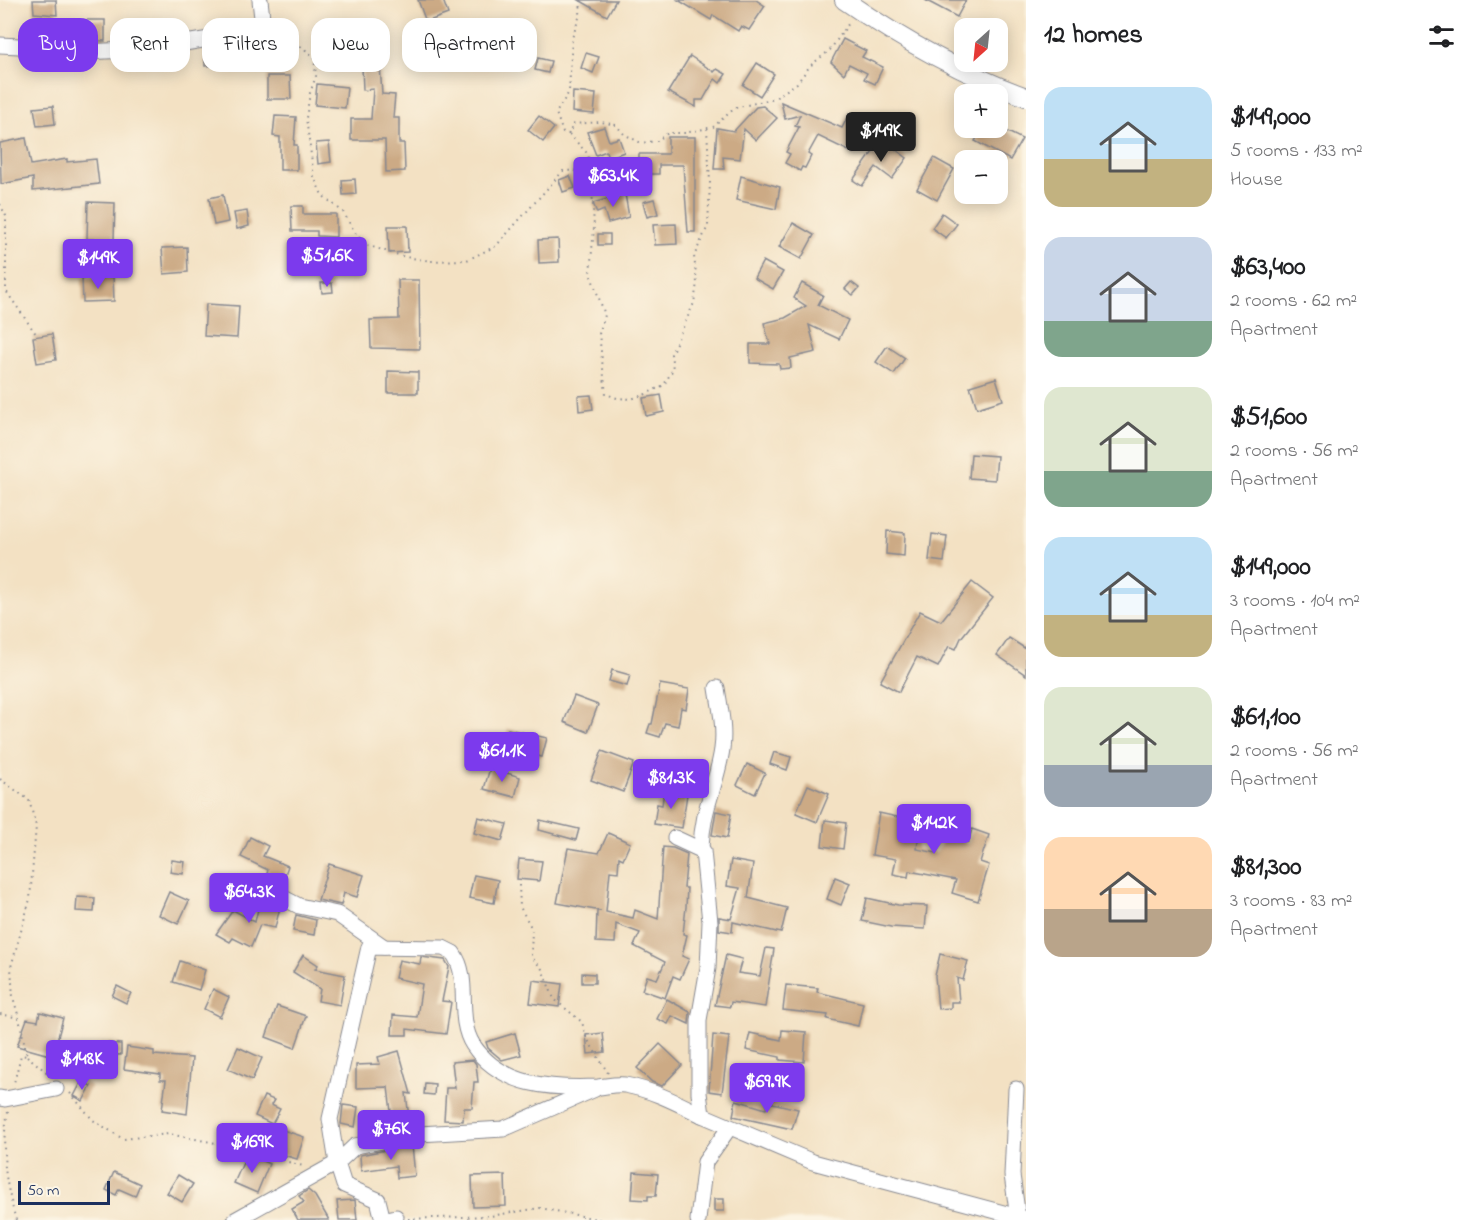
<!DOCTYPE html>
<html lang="en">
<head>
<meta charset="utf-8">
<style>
  body { margin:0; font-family:"Indie Flower",sans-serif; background:#f2f2f2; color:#202124; height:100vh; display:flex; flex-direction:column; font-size:22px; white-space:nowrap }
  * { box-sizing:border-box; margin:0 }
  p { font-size:20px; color:#757577 }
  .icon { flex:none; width:33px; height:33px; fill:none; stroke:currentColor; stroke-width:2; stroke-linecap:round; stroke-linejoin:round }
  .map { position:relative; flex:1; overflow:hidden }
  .details { display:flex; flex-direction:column; background:#fff; width:450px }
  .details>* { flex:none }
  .guide { position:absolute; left:18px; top:18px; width:570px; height:54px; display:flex; gap:12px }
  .needle { width:39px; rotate:207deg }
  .buttons { position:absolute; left:954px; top:18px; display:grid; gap:12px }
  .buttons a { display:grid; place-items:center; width:54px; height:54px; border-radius:12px; background:#fff; box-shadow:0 3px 15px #0003; font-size:30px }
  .scale { position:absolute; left:18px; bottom:15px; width:92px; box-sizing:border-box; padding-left:6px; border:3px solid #1b2f5e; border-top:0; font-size:16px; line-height:21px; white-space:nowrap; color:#1b2f5e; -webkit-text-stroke:4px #fcf5e5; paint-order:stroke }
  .price { position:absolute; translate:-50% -51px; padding:0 14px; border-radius:6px; background:#7c3aed; color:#fff; font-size:20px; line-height:39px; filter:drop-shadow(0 2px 3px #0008) }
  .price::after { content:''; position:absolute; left:50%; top:36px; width:18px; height:14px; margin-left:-9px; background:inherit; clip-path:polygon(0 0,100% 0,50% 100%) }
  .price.selected { background:#222; color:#fff }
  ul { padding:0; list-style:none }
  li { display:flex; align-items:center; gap:18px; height:150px; padding:0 18px }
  li span { display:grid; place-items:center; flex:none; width:168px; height:120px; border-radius:18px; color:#555 }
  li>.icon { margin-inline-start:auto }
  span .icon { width:72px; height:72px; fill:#fffc; stroke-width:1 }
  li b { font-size:26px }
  h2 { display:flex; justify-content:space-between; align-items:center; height:72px; padding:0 18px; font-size:26px }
  .pill { padding:0 21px; border-radius:18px; background:#fff; box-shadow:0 3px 15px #0003; font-size:21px; line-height:54px }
  .pill.selected { background:#7c3aed; color:#fff }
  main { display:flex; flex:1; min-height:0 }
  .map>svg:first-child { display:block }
  .building { fill:#ccaa85 }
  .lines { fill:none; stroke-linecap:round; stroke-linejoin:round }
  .minor-casing { stroke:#878890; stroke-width:17 }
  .tertiary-casing { stroke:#878890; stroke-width:20 }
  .path { stroke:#878890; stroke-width:2; stroke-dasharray:1.5 4.5; stroke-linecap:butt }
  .minor { stroke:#fff; stroke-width:15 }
  .tertiary { stroke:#fff; stroke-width:18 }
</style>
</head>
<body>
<main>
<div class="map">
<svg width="1026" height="1220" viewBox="0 0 1026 1220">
  <rect width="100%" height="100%" fill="#fcf5e5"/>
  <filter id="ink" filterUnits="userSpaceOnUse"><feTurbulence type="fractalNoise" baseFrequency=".0167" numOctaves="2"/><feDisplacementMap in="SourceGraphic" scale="12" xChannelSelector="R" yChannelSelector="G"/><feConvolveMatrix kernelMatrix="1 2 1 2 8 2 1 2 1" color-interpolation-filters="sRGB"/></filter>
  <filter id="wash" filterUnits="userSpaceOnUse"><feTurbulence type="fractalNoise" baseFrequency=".008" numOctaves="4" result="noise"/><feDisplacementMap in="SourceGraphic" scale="24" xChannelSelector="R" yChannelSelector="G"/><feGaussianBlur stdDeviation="1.35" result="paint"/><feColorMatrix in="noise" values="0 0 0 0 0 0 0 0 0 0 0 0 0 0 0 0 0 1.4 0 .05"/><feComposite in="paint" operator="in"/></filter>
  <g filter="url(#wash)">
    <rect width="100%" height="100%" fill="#f3e1c3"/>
    <g id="blocks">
      <g class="building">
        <polygon points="33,0 56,0 57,15 34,13"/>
        <polygon points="418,0 443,0 448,14 426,22"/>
        <polygon points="579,0 616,0 607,16"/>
        <polygon points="678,0 756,0 765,6 749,30 741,26 738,31 713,15 711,20"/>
        <polygon points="925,0 966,0 957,17"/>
        <polygon points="84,20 105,20 105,41 84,40"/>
        <polygon points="843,39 866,51 862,57 883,67 875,84 864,79 867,73 849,64 844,74 831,62"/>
        <polygon points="223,47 224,65 205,66 205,50"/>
        <polygon points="337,48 353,49 353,52 379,50 382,94 395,95 393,118 399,118 399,143 404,143 405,171 386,172 385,140 351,140 351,119 371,119 373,89 363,90 362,67 336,66"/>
        <polygon points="586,53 599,57 593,73 581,68"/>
        <polygon points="690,56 714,72 717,69 726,74 720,83 715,79 703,100 696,100 696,107 668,92"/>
        <polygon points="538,58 551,61 548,73 535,70"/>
        <polygon points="757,63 774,74 760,96 743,85"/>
        <polygon points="267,76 290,76 291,99 267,99"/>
        <polygon points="317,84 347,87 345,108 315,105"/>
        <polygon points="573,92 596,94 594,114 572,112"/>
        <polygon points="781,102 842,128 849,114 868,124 853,153 818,136 808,154 811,156 805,168 802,167 800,171 785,163 790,154 786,152 799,127 795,126 800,115 785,119"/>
        <polygon points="53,106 55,124 37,126 34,108"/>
        <polygon points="763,106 777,118 756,140 744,129 740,159 723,157 724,169 714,169 717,128 734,131 756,107"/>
        <polygon points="275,116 296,117 294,145 297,145 297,170 280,170 280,137 273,136"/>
        <polygon points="539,116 554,128 543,142 528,130"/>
        <polygon points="604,127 609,141 619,138 624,152 608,158 606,151 596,155 587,132"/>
        <polygon points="983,128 1000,128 1022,139 1010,160 975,141"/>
        <polygon points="668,137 695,137 695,232 688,232 683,165 659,165 659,174 639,174 639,154 668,154"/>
        <polygon points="26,138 31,165 67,159 67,162 96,159 99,184 33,191 33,178 1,184 0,143"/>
        <polygon points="882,139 907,158 892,179 876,167 862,186 853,180"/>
        <polygon points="329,142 331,162 318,164 316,143"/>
        <polygon points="934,158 954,169 937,200 917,189"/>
        <polygon points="570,176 575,188 563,192 559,180"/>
        <polygon points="741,176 780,187 776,209 736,200"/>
        <polygon points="355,179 356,194 343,195 342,180"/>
        <polygon points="625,194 629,217 608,223 604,210 597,213 593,203"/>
        <polygon points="223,195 228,222 214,225 209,198"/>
        <polygon points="654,199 658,214 647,217 643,202"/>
        <polygon points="88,202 115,203 114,240 87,239"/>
        <polygon points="291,206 303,206 303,214 336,214 336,237 317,236 317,231 292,231"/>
        <polygon points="247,211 249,226 237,229 234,213"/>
        <polygon points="942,213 957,224 946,238 932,228"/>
        <polygon points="793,223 814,235 801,259 779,247"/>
        <polygon points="676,224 677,244 655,245 653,225"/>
        <polygon points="388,226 407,226 408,252 389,253"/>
        <rect x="598" y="234" width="12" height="11"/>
        <polygon points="558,239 559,262 539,263 538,240"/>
        <polygon points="187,247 188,272 164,274 162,248"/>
        <polygon points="763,261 783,272 773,289 754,278"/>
        <polygon points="113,277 114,301 83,302 82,278"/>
        <polygon points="398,280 419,280 420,349 371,348 370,320 399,319"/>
        <polygon points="851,282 859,288 853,295 845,289"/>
        <polygon points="321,283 332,283 333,292 322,293"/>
        <polygon points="802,283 823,295 818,305 848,320 839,339 809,325 816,352 790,358 791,368 780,369 779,364 750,363 750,344 770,344 764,323 785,318 806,306 794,298"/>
        <polygon points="206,304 239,306 237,338 204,336"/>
        <polygon points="52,334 56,360 37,363 33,337"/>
        <polygon points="887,346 905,358 894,374 876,362"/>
        <polygon points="388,371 418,372 418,393 388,393"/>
        <polygon points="996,378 1003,400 977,408 970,386"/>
        <polygon points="591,395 593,409 579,411 578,396"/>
        <polygon points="661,395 664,412 646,416 643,398"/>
        <polygon points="971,454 997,456 995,480 969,478"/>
        <polygon points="887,531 905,533 904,556 886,554"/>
        <polygon points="932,534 947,536 944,562 929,560"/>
        <polygon points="972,582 993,598 961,638 956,649 949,646 938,667 917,657 899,692 880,682 920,611 941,621"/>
        <polygon points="1009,638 1026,649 1026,675 997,655"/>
        <polygon points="612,670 630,675 627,686 609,681"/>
        <polygon points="660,684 689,689 686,709 681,708 678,726 665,723 660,737 647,733 650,724 652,724"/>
        <polygon points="574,696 598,705 588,732 564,722"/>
        <polygon points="508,729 547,738 542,757 504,748"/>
        <polygon points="602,751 634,763 623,792 591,780"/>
        <polygon points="774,752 791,757 787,770 770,764"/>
        <polygon points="747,764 765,773 755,794 737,785"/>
        <polygon points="490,768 520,777 515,797 484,789"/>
        <polygon points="808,785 829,794 817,822 796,813"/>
        <polygon points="664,790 687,794 682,828 654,824 657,804 662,805"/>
        <polygon points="716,811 731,814 727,838 712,835"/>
        <polygon points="879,813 902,818 901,822 920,825 917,849 936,853 947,832 968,843 972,829 989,835 980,862 989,865 978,901 952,893 956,880 909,871 908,877 893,874 896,859 872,855"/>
        <polygon points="478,817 507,824 502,841 474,833"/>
        <polygon points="540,820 579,829 576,840 539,830"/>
        <polygon points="825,820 846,823 843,849 822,846"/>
        <polygon points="608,833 630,843 623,859 619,857 618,872 610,871 606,912 633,918 635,910 658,919 663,847 673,848 687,854 684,888 687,888 686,907 683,934 687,935 682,956 689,959 680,979 673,976 665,998 642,990 647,976 657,979 665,962 634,946 640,933 616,924 615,943 596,942 597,911 601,911 557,903 568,848 599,853"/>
        <polygon points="250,837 268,846 263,856 288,866 281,886 272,882 264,884 268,870 241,857"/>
        <polygon points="519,859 542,861 539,881 517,879"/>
        <polygon points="172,860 185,862 183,874 170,872"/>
        <polygon points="731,860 753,864 748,898 787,908 781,933 733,922 732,932 719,930 719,917 731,919 740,888 727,886"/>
        <polygon points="329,864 364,875 357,897 344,893 341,905 318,900"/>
        <polygon points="474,875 498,880 494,903 469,898"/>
        <polygon points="835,877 850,883 841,905 827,899"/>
        <polygon points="169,892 189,901 178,924 159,915"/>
        <polygon points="77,897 95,898 94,912 76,911"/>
        <polygon points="867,898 898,905 927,906 925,929 891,927 862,921"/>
        <polygon points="260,901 280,907 275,928 260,925 251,947 233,938 230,942 216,934 233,910 255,922"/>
        <polygon points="296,915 316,920 314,935 293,931"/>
        <polygon points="766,948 774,949 765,1007 731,1002 730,1007 715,1005 726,955 742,959 738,973 760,976"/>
        <polygon points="940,954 968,961 963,980 957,978 959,1002 951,1002 951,1008 938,1009 935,976"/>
        <polygon points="303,955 318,965 315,969 345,975 340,1005 318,1001 320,989 293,972"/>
        <polygon points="421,957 445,960 449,967 442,1001 451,1002 446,1034 407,1029 407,1035 392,1035 393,1015 417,1017 422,984 395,978 399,960 420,964"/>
        <polygon points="180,961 205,970 199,990 173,982"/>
        <polygon points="582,973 595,974 595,983 582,983"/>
        <polygon points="533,980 562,984 559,1007 530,1003"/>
        <polygon points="786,985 818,988 817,992 863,1003 858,1026 827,1019 828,1015 783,1010"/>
        <polygon points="117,986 131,993 126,1003 112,996"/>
        <polygon points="213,989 229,997 220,1017 204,1009"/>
        <polygon points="667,999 690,1012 689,1024 672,1016 668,1024 657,1019"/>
        <polygon points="277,1006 306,1016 295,1048 266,1037"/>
        <polygon points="40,1012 63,1018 53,1056 17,1046 27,1019 38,1021"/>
        <polygon points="782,1030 806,1032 804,1062 780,1060 780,1057 746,1050 750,1033 781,1040"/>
        <polygon points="515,1033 521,1055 502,1060 488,1048 486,1042"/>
        <polygon points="603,1033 605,1052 588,1054 586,1035"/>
        <polygon points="713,1035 729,1037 722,1093 709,1091"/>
        <polygon points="102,1043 121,1044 121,1055 101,1054"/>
        <polygon points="660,1044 682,1065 662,1086 652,1082 637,1068"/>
        <polygon points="127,1047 154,1051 154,1055 192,1058 187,1114 162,1110 166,1080 160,1080 160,1074 124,1069"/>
        <polygon points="238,1047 262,1058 252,1080 228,1069"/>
        <polygon points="399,1051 411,1094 406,1093 409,1118 392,1120 388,1087 356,1088 356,1065 380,1064 378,1057"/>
        <polygon points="473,1060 476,1064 478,1082 474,1082 472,1108 464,1108 463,1121 444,1120 446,1088 455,1088 452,1062"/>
        <polygon points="82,1081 91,1086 83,1101 74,1096"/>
        <polygon points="425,1083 435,1084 434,1095 424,1094"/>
        <polygon points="264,1096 274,1100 271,1105 280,1109 272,1124 255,1116"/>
        <polygon points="736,1100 766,1109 768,1102 798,1109 792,1129 733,1116"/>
        <polygon points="343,1105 358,1107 355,1127 341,1124"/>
        <polygon points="277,1128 304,1137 297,1159 270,1151"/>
        <polygon points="412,1145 415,1176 397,1178 396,1166 361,1171 360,1155"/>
        <polygon points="247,1154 269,1164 257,1193 234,1183"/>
        <polygon points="114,1172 140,1184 135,1196 119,1189 116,1195 106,1190"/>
        <polygon points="634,1172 658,1174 656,1196 648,1196 648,1200 632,1199"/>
        <polygon points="178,1175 193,1184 182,1202 167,1193"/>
        <polygon points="505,1175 506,1206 473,1207 472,1176"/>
        <polygon points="308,1190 315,1196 329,1220 298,1220 292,1209 304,1202 299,1196"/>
        <rect x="714" y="1199" width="10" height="12"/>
        <polygon points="355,1200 357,1220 339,1220 337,1201"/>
      </g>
    </g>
  </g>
  <g filter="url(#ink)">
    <use href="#blocks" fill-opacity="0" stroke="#878890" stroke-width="1.5"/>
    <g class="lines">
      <g class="minor-casing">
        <g id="minor">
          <polyline points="0,45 19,46 42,54 149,49 269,29 262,18 260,0"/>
          <polyline points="675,838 703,851 710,922 708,968 699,1020 699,1093 702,1115 813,1162 1026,1219"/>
          <path d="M 701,848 C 702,808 717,785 722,749 C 725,728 720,708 717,688"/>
          <polyline points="272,892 299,906 337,914 384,947"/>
          <polyline points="1016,1089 1012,1175 1018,1218"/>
          <polyline points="0,1098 5,1099 56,1089"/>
          <path d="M 396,1217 L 383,1220 L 378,1200 L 344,1185 L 337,1163 L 330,1119 L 369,947 L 443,948 L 453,953 C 472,979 455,1017 473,1045 C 501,1087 553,1089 598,1087 C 608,1086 615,1084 625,1085 C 653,1090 677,1103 702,1115"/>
          <polyline points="235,1220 337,1163 355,1146 420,1134 503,1129 595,1089"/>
          <polyline points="698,1220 705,1162 729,1128"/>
        </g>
      </g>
      <g class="tertiary-casing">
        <path id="tertiary" d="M 844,0 C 902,40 960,73 1026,97"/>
      </g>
      <g class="path">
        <polyline points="581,0 580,15 572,38 569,92 556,113 563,133 569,134 573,124 601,122 616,125 624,134 641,143 657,141 668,133 685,133 713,127 735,108 775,98 797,83 810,66 830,50 849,23"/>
        <polyline points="279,35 302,47 314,57 316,76 310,93 306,118 314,177 322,195 343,212 356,234 366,245 405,257 431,261 467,260 496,246 563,171 592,170"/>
        <polyline points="569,134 586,152 591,165 594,228 590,273 605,315 599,334 606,394 617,398 631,399 646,394 664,385 673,369 671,354 694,303 697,283 694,256 708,226 710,182 707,129"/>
        <polyline points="0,204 6,216 6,291 36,334"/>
        <polyline points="0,779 29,800 36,826 30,899 11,967 13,997 19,1018"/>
        <polyline points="519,885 520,907 532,929 531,956 542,969 554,999 582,1022 586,1037 608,1073"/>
        <polyline points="0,1014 19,1018 27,1056 21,1055 14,1083"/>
        <polyline points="27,1056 50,1075"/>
        <polyline points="70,1093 93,1120 123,1139 169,1134 226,1145 303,1166"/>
        <path d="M 8,1112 C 0,1152 5,1181 16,1220"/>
        <polyline points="408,1219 490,1216 540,1208 602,1220"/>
      </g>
      <use href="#minor" class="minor"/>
      <use href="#tertiary" class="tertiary"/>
    </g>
  </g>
</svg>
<div class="buttons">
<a><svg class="needle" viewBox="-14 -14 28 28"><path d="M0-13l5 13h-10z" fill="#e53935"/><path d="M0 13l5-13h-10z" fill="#757577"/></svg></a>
<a>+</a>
<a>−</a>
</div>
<div class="scale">50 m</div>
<b class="price selected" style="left:881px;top:163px">$149K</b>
<b class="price" style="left:613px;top:208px">$63.4K</b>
<b class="price" style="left:327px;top:288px">$51.6K</b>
<b class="price" style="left:98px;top:290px">$149K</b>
<b class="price" style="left:502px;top:783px">$61.1K</b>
<b class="price" style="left:671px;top:810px">$81.3K</b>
<b class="price" style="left:934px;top:855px">$142K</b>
<b class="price" style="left:249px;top:924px">$64.3K</b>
<b class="price" style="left:82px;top:1091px">$148K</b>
<b class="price" style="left:767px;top:1114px">$69.9K</b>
<b class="price" style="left:391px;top:1161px">$76K</b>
<b class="price" style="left:252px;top:1174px">$169K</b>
<div class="guide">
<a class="pill selected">Buy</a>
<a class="pill">Rent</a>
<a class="pill">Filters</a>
<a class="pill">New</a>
<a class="pill">Apartment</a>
</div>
</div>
<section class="details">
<h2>12 homes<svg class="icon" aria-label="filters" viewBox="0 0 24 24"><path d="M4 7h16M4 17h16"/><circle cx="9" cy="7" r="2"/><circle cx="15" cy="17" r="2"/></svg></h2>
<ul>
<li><span style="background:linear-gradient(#bfe0f5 60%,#c2b280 0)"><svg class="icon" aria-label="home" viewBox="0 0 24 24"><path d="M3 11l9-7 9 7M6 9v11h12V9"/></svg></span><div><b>$149,000</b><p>5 rooms · 133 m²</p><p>House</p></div></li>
<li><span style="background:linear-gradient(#c9d6e8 70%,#7fa58c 0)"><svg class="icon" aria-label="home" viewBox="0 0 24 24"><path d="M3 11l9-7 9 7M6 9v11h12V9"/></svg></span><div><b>$63,400</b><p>2 rooms · 62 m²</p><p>Apartment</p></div></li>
<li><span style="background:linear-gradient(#dfe7d0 70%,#7fa58c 0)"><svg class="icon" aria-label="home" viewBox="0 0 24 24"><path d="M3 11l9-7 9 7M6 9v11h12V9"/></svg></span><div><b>$51,600</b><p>2 rooms · 56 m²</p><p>Apartment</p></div></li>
<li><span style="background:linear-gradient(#bfe0f5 65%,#c2b280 0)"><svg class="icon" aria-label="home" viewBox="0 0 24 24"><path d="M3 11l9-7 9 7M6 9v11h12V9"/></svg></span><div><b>$149,000</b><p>3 rooms · 104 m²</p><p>Apartment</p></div></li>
<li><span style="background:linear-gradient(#dfe7d0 65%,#9aa5b1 0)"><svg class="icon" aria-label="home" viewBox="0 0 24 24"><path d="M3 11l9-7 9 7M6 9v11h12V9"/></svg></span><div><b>$61,100</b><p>2 rooms · 56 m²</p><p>Apartment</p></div></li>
<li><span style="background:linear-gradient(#ffd9b3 60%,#b9a48a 0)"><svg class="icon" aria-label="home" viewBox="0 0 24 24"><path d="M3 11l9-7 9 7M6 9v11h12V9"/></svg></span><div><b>$81,300</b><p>3 rooms · 83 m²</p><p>Apartment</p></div></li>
</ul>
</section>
</main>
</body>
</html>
